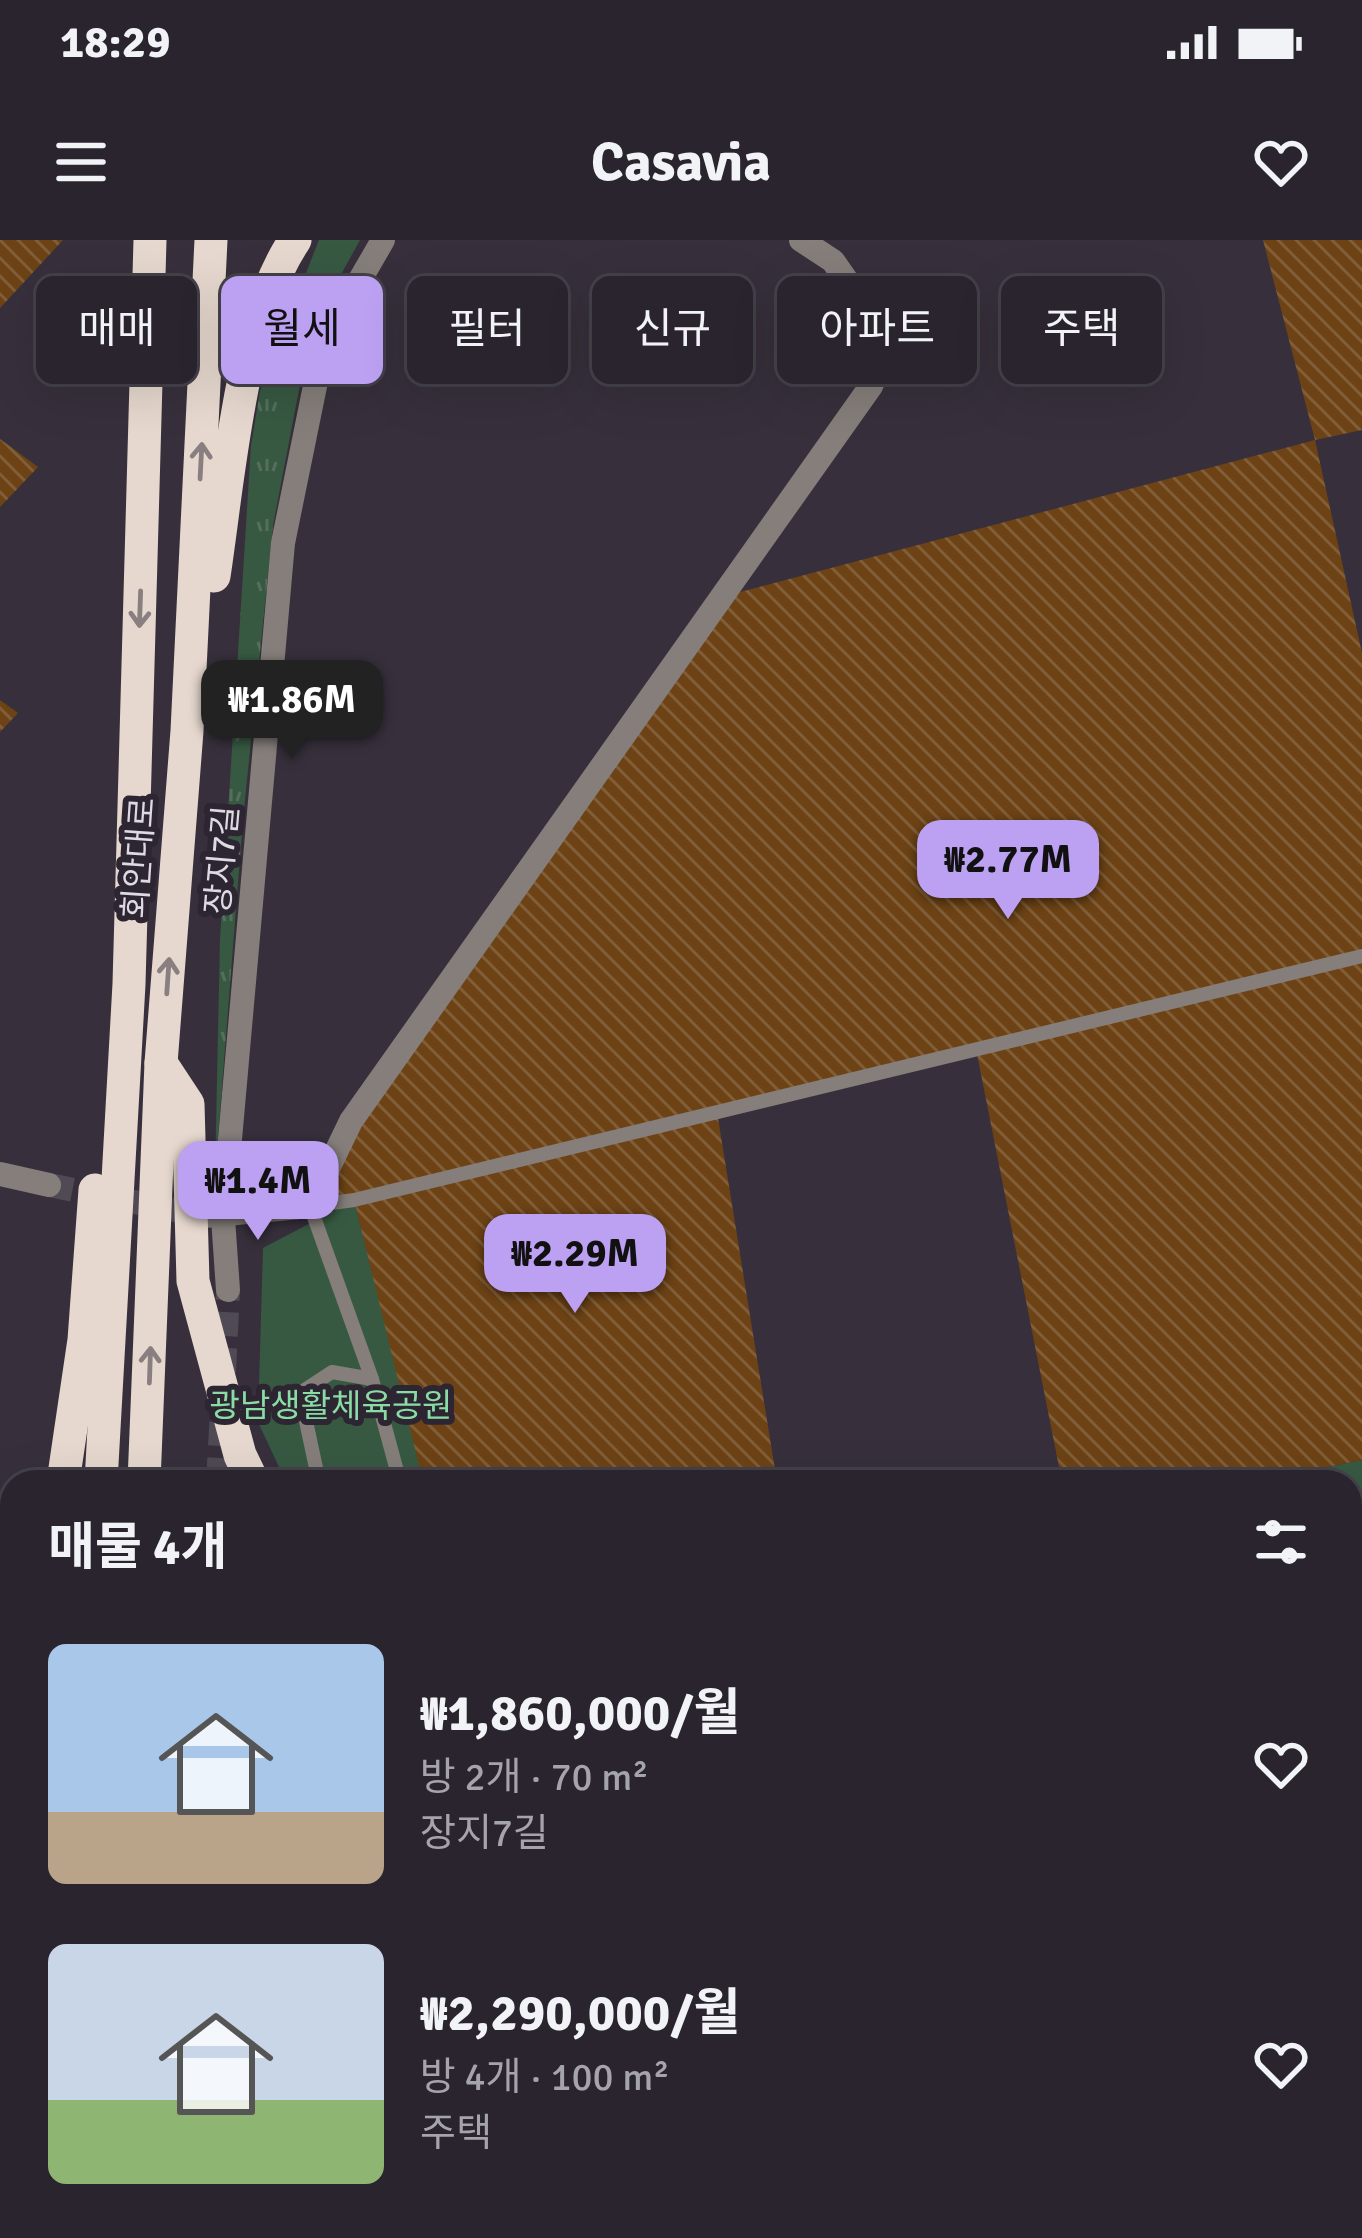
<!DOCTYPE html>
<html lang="ko">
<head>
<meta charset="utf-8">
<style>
  body { margin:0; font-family:Signika,"Noto Sans KR",sans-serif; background:#353039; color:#f1f3f6; height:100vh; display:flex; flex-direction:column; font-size:45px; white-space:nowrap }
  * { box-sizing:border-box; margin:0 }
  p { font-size:39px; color:#a5a4aa }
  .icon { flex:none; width:66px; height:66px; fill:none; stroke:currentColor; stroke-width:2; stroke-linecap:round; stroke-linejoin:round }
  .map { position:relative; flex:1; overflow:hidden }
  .side { position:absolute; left:0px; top:1230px; width:1362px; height:768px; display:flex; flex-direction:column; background:#29242d; border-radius:36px 36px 0 0; box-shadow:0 12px 48px #0002,0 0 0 3px #454149 }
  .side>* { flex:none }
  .guide { position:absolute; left:36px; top:36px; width:1290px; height:108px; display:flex; gap:24px }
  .price { position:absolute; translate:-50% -102px; padding:0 27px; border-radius:24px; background:#bca0f2; color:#111; font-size:39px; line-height:78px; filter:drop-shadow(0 3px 6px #0008) }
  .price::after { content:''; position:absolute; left:50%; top:72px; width:36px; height:27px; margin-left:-18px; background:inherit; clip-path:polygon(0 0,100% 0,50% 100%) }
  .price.active { background:#222; color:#fff }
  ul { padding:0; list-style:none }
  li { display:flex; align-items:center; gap:36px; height:300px; padding:0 48px }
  li span { display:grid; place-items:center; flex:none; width:336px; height:240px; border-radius:18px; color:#555 }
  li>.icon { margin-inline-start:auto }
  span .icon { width:144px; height:144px; fill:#fffc; stroke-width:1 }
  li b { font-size:51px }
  h2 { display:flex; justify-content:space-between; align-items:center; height:144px; padding:0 48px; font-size:51px }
  .tag { padding:0 42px; border-radius:18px; background:#29242d; box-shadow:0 12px 48px #0002,0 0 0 3px #454149; font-size:42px; line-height:108px }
  .tag.active { background:#bca0f2; color:#111 }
  .status { display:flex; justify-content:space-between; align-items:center; height:84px; padding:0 60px; background:#29242d; direction:ltr }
  .status svg { height:33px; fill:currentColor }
  header { display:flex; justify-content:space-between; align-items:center; height:156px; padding:0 48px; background:#29242d; font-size:54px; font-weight:700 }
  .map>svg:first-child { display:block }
  .grass { fill:url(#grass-tufts) }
  .green { fill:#375942 }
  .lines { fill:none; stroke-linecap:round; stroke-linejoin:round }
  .stream { stroke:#207387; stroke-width:10 }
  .building { fill:url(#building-back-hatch) }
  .minor-tunnel { stroke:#504a55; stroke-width:24; stroke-dasharray:24 12; stroke-linecap:butt }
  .path { stroke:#908b95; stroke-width:6; stroke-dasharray:6 9; stroke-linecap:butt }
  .service { stroke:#857e7a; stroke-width:14 }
  .minor { stroke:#857e7a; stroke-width:24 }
  .tertiary { stroke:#857e7a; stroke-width:24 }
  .trunk { stroke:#e6d8ce; stroke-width:33 }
  .oneway { stroke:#8a7f80 }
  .labels { text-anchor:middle; stroke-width:12; stroke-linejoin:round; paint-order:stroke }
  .street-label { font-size:33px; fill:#dedae2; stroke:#2d2632 }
  .park-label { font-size:33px; fill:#8adca5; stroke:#2d2632 }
</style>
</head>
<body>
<div class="status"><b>18:29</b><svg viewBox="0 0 49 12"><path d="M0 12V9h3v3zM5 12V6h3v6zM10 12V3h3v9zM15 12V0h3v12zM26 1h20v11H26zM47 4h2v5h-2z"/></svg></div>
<header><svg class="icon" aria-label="menu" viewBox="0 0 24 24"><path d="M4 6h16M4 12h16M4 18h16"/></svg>Casavia<svg class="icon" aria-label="heart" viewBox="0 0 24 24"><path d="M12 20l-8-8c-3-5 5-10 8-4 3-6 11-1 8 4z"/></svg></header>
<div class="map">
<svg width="1362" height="1998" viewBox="0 0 1362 1998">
  <defs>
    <pattern id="grass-tufts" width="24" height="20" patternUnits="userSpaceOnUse" patternTransform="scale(3)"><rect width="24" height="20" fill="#375942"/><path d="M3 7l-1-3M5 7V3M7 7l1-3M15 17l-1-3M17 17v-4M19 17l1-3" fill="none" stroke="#54705d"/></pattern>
    <pattern id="building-back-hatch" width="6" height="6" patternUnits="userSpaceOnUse" patternTransform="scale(3)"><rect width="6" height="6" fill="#6d4315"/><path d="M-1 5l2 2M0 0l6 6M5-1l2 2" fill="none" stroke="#815e37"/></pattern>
  </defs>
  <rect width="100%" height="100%" fill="#37303c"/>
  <polygon class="grass" points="319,0 360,0 324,65 302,134 273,285 243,579 215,935 220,700 251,206 260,151"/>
  <g class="green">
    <polygon points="354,960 425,1242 286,1242 258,1182 263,1008"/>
    <polygon points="1362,1220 1362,1466 1350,1474 1350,1242 1254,1242"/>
  </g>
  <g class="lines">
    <g class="stream">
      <polyline points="1350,1629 1362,1617"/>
      <polyline points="0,1801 12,1806"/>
    </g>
  </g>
  <g class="building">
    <polygon points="0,0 63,0 0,68"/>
    <polygon points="1263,0 1362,0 1362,190 1315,200 1362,413 1362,1220 1254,1242 1062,1242 976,809 310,966 359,885 725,356 1315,200"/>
    <polygon points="0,199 38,227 0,267"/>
    <polygon points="0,460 18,473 0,492"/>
    <polygon points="717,872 777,1242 423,1242 354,960"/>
    <polygon points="1173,1986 1268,1986 1283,1998 1187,1998"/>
  </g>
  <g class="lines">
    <g class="minor-tunnel">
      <polyline points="49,945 205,976"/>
      <polyline points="224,1132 228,1050"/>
      <polyline points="218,1242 222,1172"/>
    </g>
    <g class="path">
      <polyline points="1350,1279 1362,1285"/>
      <polyline points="1350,1411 1362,1401"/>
      <polyline points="1350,1453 1362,1445"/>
    </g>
    <g class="service">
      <polyline points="319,1242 300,1153 332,1132 372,1139"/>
      <polyline points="400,1242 372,1139 310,966 354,960 1362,716"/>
    </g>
    <g class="minor">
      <polyline points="0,934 49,945"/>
      <polyline points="205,976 310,966 351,881 871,146 881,124 882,71 861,61 833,21 801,0"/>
      <polyline points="228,1050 223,978 283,303 324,102 383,0"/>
      <polyline points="0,1918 12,1921"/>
      <polyline points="197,1986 206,1992 251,1989"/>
    </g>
    <g class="tertiary">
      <polyline points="0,1742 12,1746"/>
      <polyline points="248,1998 256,1986"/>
    </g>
    <g class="trunk">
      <path d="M 214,336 C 229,238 240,81 295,0"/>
      <polyline points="161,823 188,864 193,1041 240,1215 253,1242"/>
      <polyline points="63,1242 84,1100 95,950"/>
      <polyline points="101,1242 129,744 150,0"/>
      <polyline points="144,1242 161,823 187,491 211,0"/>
      <polyline points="0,1504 12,1482"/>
      <polyline points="65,1998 65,1986"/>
      <polyline points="100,1998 101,1986"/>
    </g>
  </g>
  <defs><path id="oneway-shaft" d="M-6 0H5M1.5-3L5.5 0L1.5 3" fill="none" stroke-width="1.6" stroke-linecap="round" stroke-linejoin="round" transform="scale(3)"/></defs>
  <g class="oneway">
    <use href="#oneway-shaft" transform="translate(201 221) rotate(-87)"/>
    <use href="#oneway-shaft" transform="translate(140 369) rotate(92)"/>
    <use href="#oneway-shaft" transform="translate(168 736) rotate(-86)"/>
    <use href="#oneway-shaft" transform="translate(150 1125) rotate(-88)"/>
  </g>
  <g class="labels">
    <g class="street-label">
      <text transform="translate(138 618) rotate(-86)" y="12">회안대로</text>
      <text transform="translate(221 620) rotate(-85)" y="12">장지7길</text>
    </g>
    <g class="park-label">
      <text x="331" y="1177">광남생활체육공원</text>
    </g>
  </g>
</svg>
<b class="price active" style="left:292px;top:522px">₩1.86M</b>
<b class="price" style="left:1008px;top:682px">₩2.77M</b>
<b class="price" style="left:258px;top:1003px">₩1.4M</b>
<b class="price" style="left:575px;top:1076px">₩2.29M</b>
<div class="guide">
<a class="tag">매매</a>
<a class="tag active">월세</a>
<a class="tag">필터</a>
<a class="tag">신규</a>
<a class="tag">아파트</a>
<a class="tag">주택</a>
</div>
<section class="side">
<h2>매물 4개<svg class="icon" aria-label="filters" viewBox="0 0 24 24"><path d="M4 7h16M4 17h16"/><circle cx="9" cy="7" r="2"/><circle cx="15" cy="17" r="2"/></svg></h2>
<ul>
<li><span style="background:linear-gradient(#a9c7e8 70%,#b9a48a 0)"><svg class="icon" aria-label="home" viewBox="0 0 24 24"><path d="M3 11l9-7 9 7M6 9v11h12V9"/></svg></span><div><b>₩1,860,000/월</b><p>방 2개 · 70 m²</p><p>장지7길</p></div><svg class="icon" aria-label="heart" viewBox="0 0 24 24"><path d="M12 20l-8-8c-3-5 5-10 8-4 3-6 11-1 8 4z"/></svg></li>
<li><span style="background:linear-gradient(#c9d6e8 65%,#8fb573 0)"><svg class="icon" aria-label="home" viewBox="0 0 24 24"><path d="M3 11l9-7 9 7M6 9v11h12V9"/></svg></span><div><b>₩2,290,000/월</b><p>방 4개 · 100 m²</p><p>주택</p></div><svg class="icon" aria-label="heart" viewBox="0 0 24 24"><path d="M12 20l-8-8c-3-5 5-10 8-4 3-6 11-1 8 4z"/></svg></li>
</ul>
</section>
</div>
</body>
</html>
